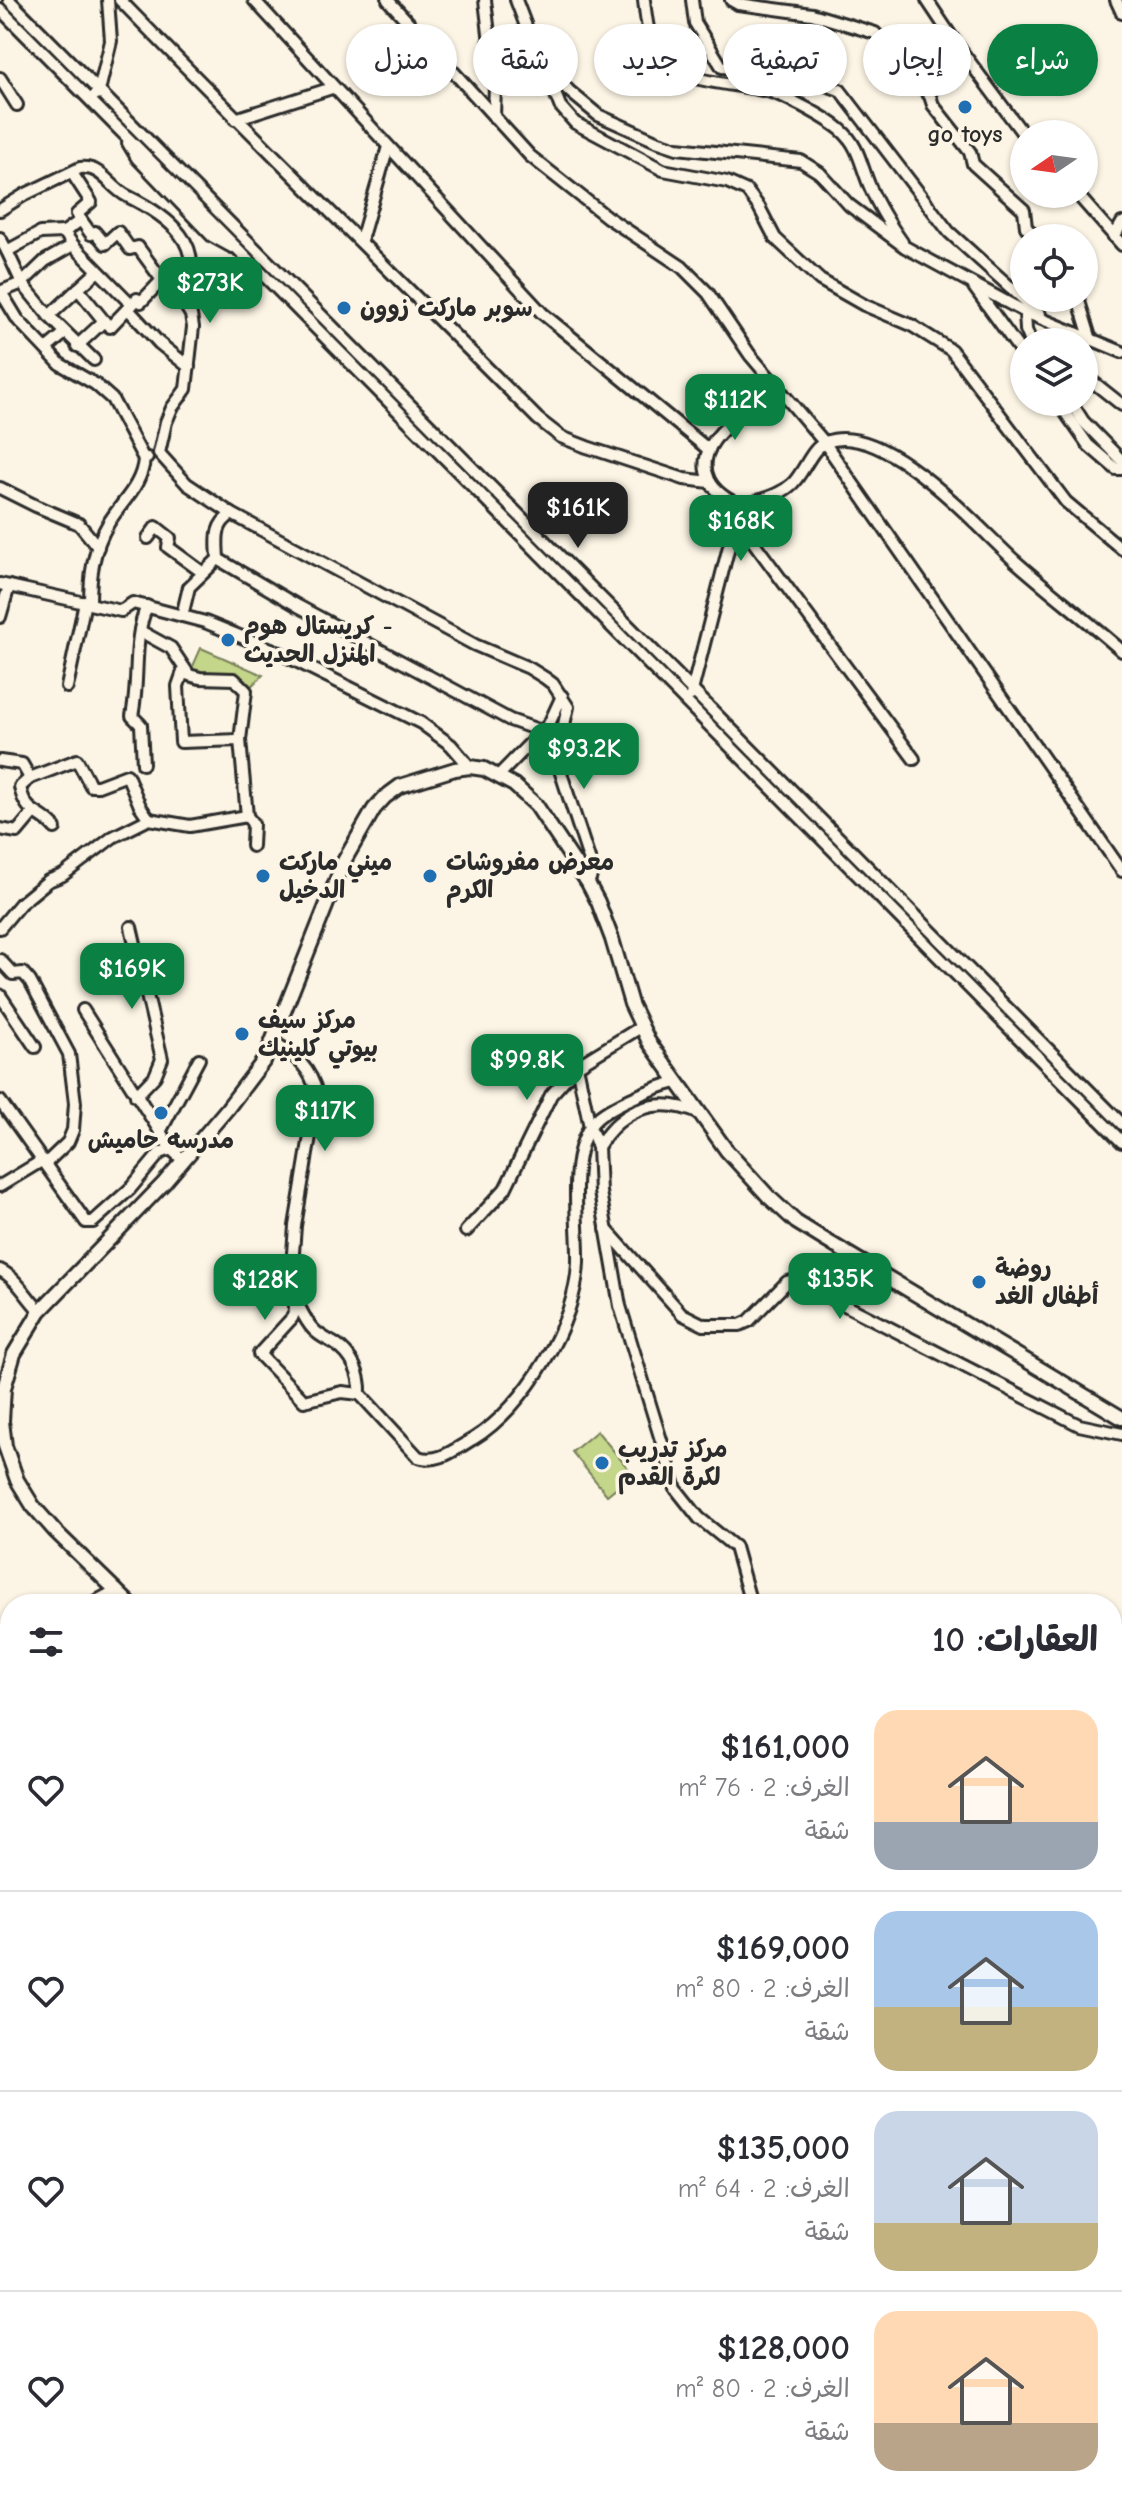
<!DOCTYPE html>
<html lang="ar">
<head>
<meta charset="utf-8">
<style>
  body { margin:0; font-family:"Comic Neue","Playpen Sans Arabic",sans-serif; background:#f2f2f3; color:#2b2b33; direction:rtl; height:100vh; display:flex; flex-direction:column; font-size:30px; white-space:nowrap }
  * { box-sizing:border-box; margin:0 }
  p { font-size:26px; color:#7c7c81 }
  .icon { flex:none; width:44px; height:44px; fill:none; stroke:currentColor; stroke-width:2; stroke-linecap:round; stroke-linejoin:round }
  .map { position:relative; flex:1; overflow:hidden; direction:ltr }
  .panel { position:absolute; left:0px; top:1594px; width:1122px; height:912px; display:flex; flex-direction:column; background:#fff; border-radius:32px 32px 0 0; box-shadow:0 2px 6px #0004; direction:rtl }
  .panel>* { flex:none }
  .banner { position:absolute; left:24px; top:24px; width:1074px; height:72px; direction:rtl; display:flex; gap:16px }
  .needle { width:52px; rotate:257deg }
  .buttons { position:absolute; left:1010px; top:120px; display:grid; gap:16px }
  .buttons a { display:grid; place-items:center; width:88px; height:88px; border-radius:50%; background:#fff; box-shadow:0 2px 6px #0004; font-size:40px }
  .price { position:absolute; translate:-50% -68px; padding:0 18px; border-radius:16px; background:#0b8043; color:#fff; font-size:26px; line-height:52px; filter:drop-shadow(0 2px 4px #0008) }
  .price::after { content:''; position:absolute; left:50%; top:48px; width:24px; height:18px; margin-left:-12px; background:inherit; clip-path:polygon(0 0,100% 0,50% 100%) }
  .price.on { background:#222; color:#fff }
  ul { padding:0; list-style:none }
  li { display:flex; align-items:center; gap:24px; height:200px; padding:0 24px }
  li+li { border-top:2px solid #e1e1e2 }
  li span { display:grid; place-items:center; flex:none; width:224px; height:160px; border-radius:24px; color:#555 }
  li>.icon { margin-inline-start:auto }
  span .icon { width:96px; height:96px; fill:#fffc; stroke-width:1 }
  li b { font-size:34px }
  h2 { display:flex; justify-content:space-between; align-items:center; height:96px; padding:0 24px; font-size:34px }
  .chip { padding:0 28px; border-radius:36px; background:#fff; box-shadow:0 2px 6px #0004; font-size:28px; line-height:72px }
  .chip.on { background:#0b8043; color:#fff }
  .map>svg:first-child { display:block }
  .green { fill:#c4d68a; stroke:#78805a; stroke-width:2 }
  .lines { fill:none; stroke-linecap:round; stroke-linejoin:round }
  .minor-casing { stroke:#2b2b2b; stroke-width:16 }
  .major-casing { stroke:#2b2b2b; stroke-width:18 }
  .minor { stroke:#fcf5e5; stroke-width:10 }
  .major { stroke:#fcf5e5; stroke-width:12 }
  .poi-dot { fill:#1f6fb2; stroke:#fcf5e5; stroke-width:3 }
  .labels { text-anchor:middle; stroke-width:7; stroke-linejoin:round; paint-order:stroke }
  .poi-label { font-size:24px; font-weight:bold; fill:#2b2b2b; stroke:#fcf5e5; text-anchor:start }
</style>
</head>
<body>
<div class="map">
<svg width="1122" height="2506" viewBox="0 0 1122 2506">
  <rect width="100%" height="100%" fill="#fcf5e5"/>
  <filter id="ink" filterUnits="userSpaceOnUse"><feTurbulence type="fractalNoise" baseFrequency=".0125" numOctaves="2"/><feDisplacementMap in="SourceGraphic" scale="16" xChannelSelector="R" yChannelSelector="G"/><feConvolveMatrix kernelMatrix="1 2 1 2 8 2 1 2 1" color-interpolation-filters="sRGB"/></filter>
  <g filter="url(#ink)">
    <g class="green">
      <polygon points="201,648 263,675 246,691 238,683 189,675"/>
      <polygon points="597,1431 633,1474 607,1495 572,1452"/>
    </g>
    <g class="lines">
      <g class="minor-casing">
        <g id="minor">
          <polyline points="9,0 1122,1124"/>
          <path d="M 120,0 C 257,141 399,279 538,419 L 561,437 L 587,447 L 684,479 L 710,482"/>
          <polyline points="254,0 542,313 709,450"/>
          <polyline points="388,0 530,156 607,217 682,267 708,293 750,355 824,442 1122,871"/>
          <polyline points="485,0 495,85 494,117"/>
          <polyline points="516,0 532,42 556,76"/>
          <path d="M 644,0 C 646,18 648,37 657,53 C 678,88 742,81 777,94 C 794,101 827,118 841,130 C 860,146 861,168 871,189 C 879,208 890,225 902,242"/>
          <polyline points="692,0 695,23 722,67 794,74 840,90 949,232 1040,314"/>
          <polyline points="731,0 738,4 812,14 875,33 930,96 933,105 970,152 973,164 1024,210 1026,227 1036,238"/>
          <polyline points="927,0 957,45 1024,135"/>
          <polyline points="1116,0 1122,13"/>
          <polyline points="0,9 1122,1142"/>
          <polyline points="0,78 17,105"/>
          <polyline points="95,95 99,91 111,41 108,0"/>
          <polyline points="235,119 332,88"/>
          <polyline points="128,143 137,158 212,236 232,247"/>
          <polyline points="72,173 91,202 77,214 81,220"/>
          <polyline points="1077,194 1122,245"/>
          <path d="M 0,210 L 24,195 L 80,168 C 103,166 109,187 127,196 C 166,215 213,247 179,295"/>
          <polyline points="1114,237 1122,223"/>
          <polyline points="0,238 7,251"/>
          <polyline points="361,240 388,147"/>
          <polyline points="98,271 78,289 104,321"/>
          <polyline points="162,280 141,302 137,299 132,305 73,245 64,232 81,220 91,234 95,232 105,244 118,232 130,249 138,247 162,280 179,295 191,315 193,327 186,389 172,408 166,422 159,453 187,484 232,514 475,645 529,668 545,678 553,684 568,707 558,751 560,770 593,871 588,883"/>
          <polyline points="974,287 1024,356"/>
          <polyline points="78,289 49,316 94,360"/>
          <polyline points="0,292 22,283 7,251 40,233 64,232"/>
          <polyline points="1,292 18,320 60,364 95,384 112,399 144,459"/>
          <polyline points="1078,298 1090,337 1084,352"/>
          <polyline points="128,309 159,343 189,367"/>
          <polyline points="1025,312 1026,330 1031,342"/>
          <polyline points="49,316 22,283 45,261 73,245"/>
          <polyline points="77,346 104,321 110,327 130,306"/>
          <polyline points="46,349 65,333"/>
          <polyline points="1122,352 1025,312 905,247 849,205 820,173 801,161 677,148 656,141 598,115 569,91 556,76 555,93 560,106 575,123 663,170 727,182 747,191 759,207 775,238 820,280 864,305 911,325 951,350 1066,502 1122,549"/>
          <polyline points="1084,370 1088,378 1122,405"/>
          <polyline points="1058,402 1088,445 1116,469 1122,469"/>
          <polyline points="1071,402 1083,421 1122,461"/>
          <polyline points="0,488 36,506 79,524 98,547"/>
          <path d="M 743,506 C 729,501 716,493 709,480 C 690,440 753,405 781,392"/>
          <polyline points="735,517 914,759"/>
          <polyline points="148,538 156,527 170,538 168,547 202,572"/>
          <polyline points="218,559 298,606 510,720 541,731"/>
          <polyline points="0,584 121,611 133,603 205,622 276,651 421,723 451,745 470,767"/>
          <path d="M 90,603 C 90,576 93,549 108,524 C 121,502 142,486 144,459 L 147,458"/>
          <path d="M 182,616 L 189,587 L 218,559 C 217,539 214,525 232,514"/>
          <polyline points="0,617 9,586"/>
          <polyline points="140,631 171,648 189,675 200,678 234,679 246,691 240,740 247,816 253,824 252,846"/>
          <polyline points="184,669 178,686 181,742 240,740"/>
          <polyline points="67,687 85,602"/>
          <path d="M 691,695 L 738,511 L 743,506 C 760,499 778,497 792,484 C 804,473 811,448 826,442 C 885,420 976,526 1015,561 C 1050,592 1087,620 1122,651"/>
          <polyline points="0,761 22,764 30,778 77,760 91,786 98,786 127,775 140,806 149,819"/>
          <path d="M 143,764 L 141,725 L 132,716 C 140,679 132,641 147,606"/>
          <polyline points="499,775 549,724 562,696"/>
          <path d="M 30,778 L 20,787 C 26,816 39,809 55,828"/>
          <polyline points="0,829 17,832 33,813"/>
          <polyline points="131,927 162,1059 155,1076 136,1096"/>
          <polyline points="0,928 20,904 48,881 63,875 113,837 149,819 190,826 247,816"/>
          <polyline points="0,960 13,974 23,973 30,981 69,1054 75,1103 73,1130 68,1142 45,1164"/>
          <polyline points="0,995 35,1047"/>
          <polyline points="83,1010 171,1149 183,1160"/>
          <path d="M 273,1042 C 296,1055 311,1069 317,1094 L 295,1226 L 293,1253 L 295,1311 L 292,1318 L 259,1354 L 304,1401 L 342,1392 L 360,1394 L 418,1457 C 439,1464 455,1449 473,1439 C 525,1407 576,1324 578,1262 C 579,1220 567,1161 591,1125 C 602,1108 656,1087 676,1082"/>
          <polyline points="577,1066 590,1127 598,1147 600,1192 620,1306 676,1489 699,1518 735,1547 751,1604"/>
          <polyline points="0,1101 86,1222 93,1222 130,1189 160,1153 171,1149"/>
          <polyline points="160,1132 199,1059"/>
          <path d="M 598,1147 C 622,1108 658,1095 700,1114"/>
          <polyline points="0,1186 43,1160"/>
          <polyline points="606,1229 682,1314 704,1325 740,1325 749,1321 787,1282 796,1280 1079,1425 1122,1434"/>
          <polyline points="466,1231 505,1189 551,1095 577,1066 641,1027"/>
          <path d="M 0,1270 C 17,1278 26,1297 40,1311"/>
          <path d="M 296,1301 C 301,1310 306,1322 313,1329 C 319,1336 327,1339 335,1344 C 352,1355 361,1374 360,1394"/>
          <polyline points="91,1604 117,1590"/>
          <polyline points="0,1675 10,1665"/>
          <polyline points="0,1767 10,1776"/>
          <polyline points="0,2099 10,2100"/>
          <polyline points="1112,2431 1122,2440"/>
          <polyline points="776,2496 782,2506"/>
        </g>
      </g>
      <g class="major-casing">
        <g id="major">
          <polyline points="130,1604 55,1531 33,1506 17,1480 5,1446 2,1421 4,1388 14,1354 40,1311 164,1183 227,1109 265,1059 344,861 374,809 385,797 400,786 455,769 470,767 484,769 514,785 536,805 588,883 598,902 612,939 631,1004 649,1042 727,1151 769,1197 796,1222 825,1240 1122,1418"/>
          <polyline points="1112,1641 1122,1638"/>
          <polyline points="0,1839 10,1833"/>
        </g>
      </g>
      <use href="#minor" class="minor"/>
      <use href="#major" class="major"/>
    </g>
  </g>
  <g class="poi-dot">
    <circle cx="965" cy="107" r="8"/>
    <circle cx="344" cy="308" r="8"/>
    <circle cx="228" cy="640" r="8"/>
    <circle cx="263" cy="876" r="8"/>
    <circle cx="430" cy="876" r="8"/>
    <circle cx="242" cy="1034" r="8"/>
    <circle cx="161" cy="1113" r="8"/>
    <circle cx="979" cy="1282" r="8"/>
    <circle cx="602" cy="1463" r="8"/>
  </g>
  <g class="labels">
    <g class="poi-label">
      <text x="965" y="142" text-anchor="middle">go toys</text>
      <text x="360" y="316">سوبر ماركت زوون</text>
      <text x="244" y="634">كريستال هوم -<tspan x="244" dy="28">المنزل الحديث</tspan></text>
      <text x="279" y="870">ميني ماركت<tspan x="279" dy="28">الدخيل</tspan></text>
      <text x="446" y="870">معرض مفروشات<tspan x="446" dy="28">الكرم</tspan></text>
      <text x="258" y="1028">مركز سيف<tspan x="258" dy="28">بيوتي كلينيك</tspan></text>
      <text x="161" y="1148" text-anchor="middle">مدرسه حاميش</text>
      <text x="995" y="1276">روضة<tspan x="995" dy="28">أطفال الغد</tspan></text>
      <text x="618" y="1457">مركز تدريب<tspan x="618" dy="28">لكرة القدم</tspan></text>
    </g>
  </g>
</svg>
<div class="buttons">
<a><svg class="needle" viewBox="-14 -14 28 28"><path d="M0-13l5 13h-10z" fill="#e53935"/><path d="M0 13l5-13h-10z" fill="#7c7c81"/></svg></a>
<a><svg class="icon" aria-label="locate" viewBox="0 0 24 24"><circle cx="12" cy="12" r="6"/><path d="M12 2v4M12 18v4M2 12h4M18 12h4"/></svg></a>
<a><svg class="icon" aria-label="layers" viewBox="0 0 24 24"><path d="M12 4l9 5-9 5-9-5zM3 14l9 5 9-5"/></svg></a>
</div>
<b class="price" style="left:210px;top:325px">$273K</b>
<b class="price" style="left:735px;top:442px">$112K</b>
<b class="price on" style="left:578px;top:550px">$161K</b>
<b class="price" style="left:741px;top:563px">$168K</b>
<b class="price" style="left:584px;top:791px">$93.2K</b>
<b class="price" style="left:132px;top:1011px">$169K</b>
<b class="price" style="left:527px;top:1102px">$99.8K</b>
<b class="price" style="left:325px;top:1153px">$117K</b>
<b class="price" style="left:840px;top:1321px">$135K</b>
<b class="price" style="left:265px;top:1322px">$128K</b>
<div class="banner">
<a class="chip on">شراء</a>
<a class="chip">إيجار</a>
<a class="chip">تصفية</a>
<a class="chip">جديد</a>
<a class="chip">شقة</a>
<a class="chip">منزل</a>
</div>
<section class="panel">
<h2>العقارات: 10<svg class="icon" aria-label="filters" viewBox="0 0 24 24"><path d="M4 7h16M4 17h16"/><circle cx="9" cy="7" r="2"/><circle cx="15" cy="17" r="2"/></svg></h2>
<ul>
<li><span style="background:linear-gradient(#ffd9b3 70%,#9aa5b1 0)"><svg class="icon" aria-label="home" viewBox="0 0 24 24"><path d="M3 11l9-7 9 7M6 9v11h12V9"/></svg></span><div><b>$161,000</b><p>الغرف: 2 · 76 m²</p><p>شقة</p></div><svg class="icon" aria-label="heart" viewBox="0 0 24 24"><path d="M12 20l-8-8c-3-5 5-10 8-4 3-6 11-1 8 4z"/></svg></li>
<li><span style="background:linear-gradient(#a9c7e8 60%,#c2b280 0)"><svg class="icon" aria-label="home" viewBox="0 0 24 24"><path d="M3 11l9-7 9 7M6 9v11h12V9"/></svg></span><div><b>$169,000</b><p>الغرف: 2 · 80 m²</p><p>شقة</p></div><svg class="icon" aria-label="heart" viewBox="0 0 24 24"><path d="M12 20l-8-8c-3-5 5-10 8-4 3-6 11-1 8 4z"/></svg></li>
<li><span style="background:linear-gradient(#c9d6e8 70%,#c2b280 0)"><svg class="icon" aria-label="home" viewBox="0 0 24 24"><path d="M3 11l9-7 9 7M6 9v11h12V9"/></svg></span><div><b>$135,000</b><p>الغرف: 2 · 64 m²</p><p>شقة</p></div><svg class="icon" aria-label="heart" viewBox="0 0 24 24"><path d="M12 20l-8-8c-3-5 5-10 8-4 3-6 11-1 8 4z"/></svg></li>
<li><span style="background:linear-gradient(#ffd9b3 70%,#b9a48a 0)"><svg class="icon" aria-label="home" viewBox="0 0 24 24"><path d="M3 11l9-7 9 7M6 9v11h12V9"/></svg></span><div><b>$128,000</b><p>الغرف: 2 · 80 m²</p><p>شقة</p></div><svg class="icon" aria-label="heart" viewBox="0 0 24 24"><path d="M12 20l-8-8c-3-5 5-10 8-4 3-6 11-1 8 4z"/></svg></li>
</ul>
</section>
</div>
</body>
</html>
